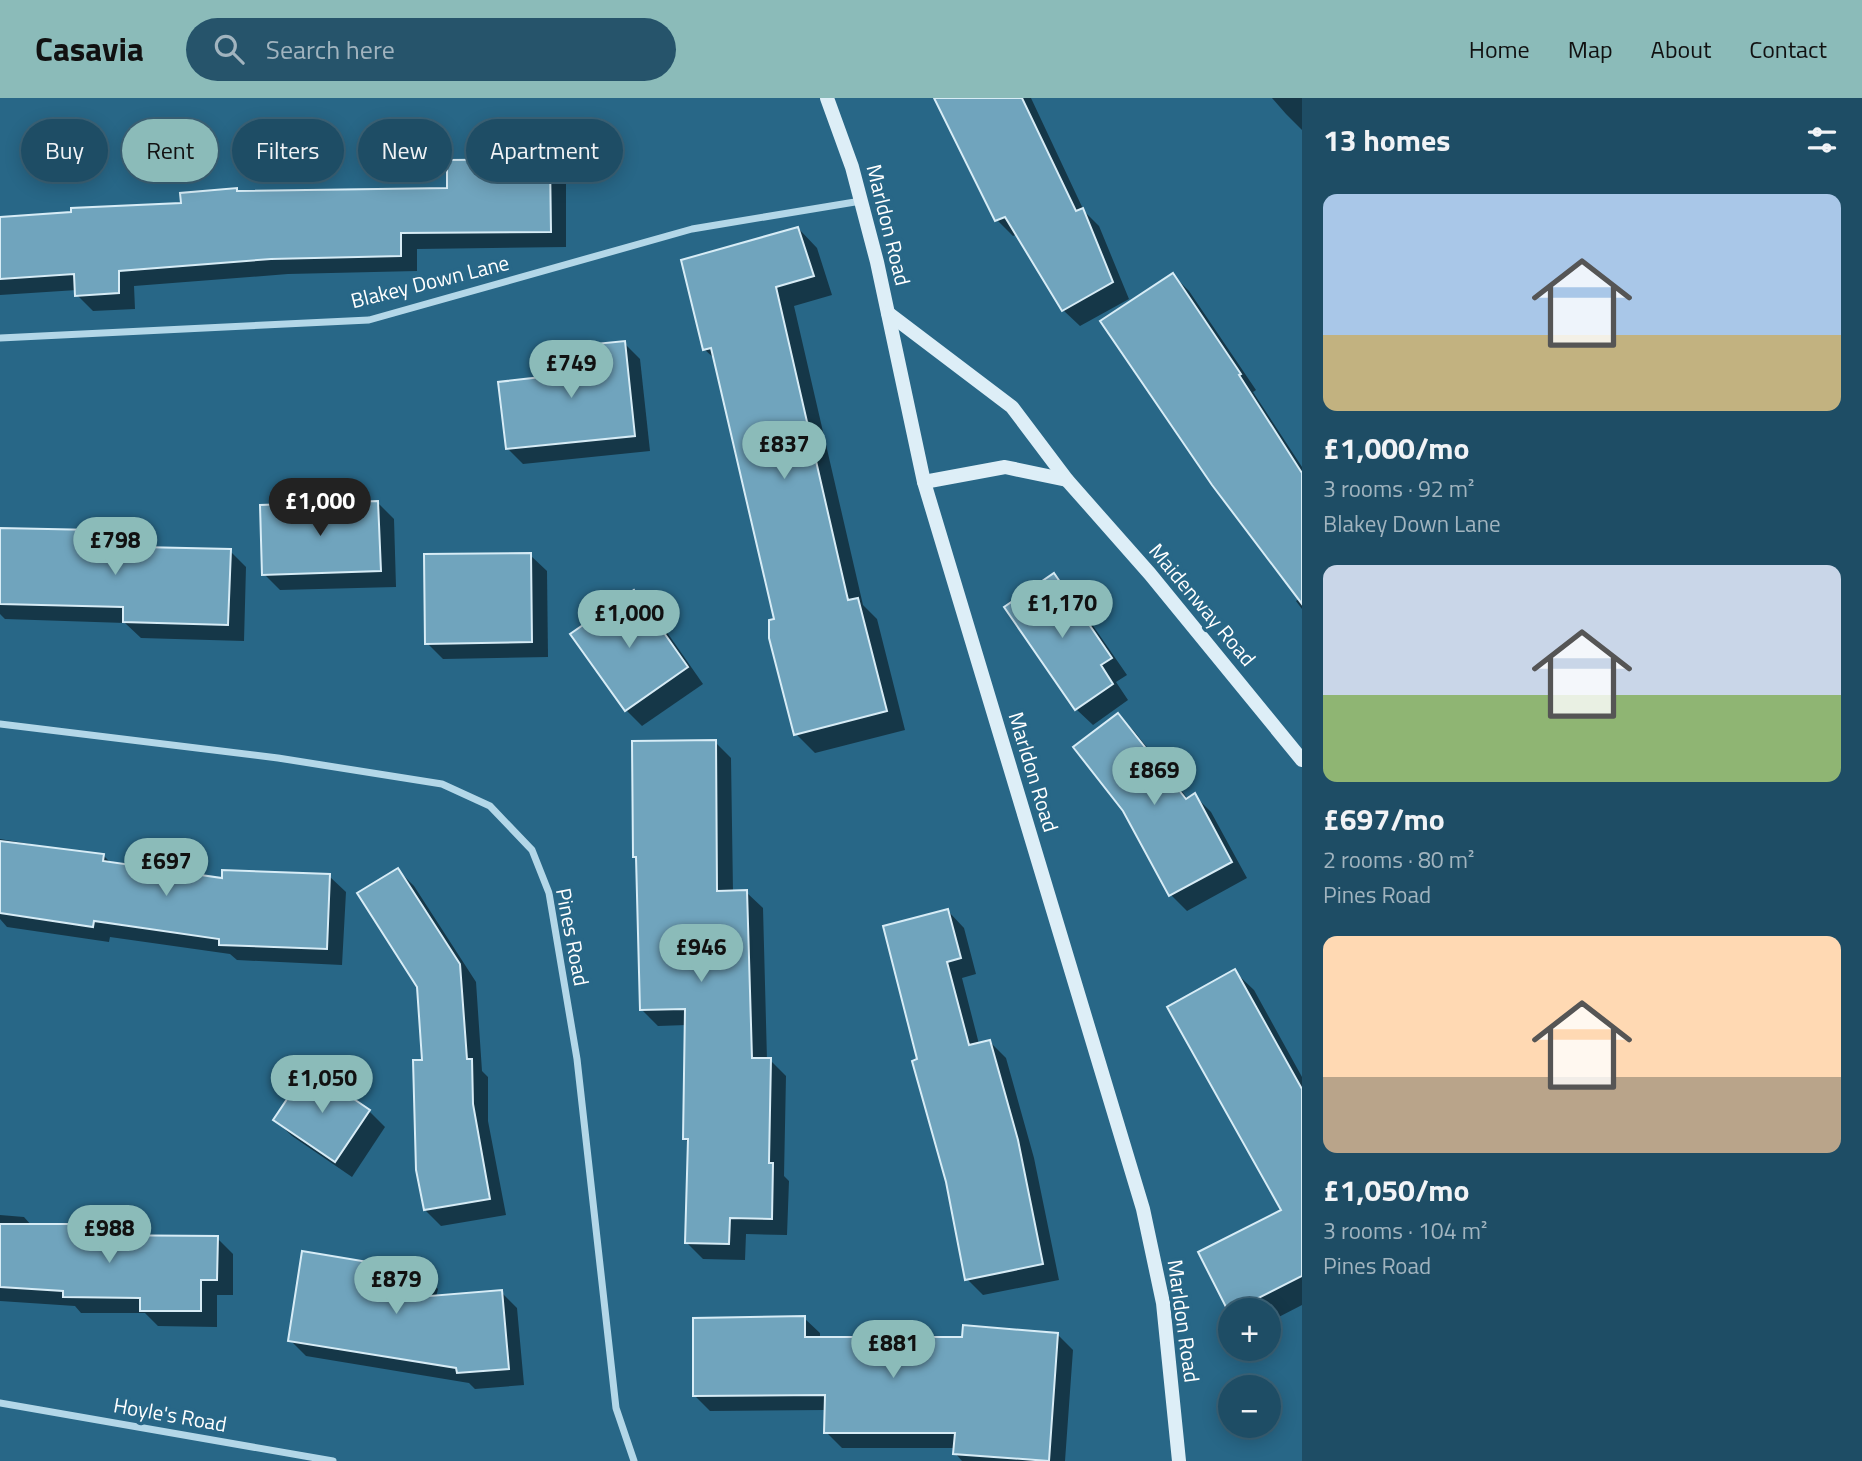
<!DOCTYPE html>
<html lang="en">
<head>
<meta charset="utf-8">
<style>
  body { margin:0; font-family:"Titillium Web",sans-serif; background:#26546b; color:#f1f3f6; height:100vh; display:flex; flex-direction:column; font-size:26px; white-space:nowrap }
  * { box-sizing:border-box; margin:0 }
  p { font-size:23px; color:#a1b4bf }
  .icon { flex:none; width:38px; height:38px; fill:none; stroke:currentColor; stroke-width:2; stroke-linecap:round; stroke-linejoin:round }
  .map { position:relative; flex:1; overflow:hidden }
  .drawer { display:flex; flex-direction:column; background:#1e4d65; width:560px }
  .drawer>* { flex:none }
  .guide { position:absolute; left:21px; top:21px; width:665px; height:63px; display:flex; gap:14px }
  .controls { position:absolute; left:1218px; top:1200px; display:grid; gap:14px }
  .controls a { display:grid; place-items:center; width:63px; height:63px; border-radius:50%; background:#1e4d65; box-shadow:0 4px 18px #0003,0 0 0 2px #3c6479; font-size:35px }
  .price { position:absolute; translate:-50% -60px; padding:0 16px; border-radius:24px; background:#8bbbb9; color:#111; font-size:23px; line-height:46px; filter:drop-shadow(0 2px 4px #0008) }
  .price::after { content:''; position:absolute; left:50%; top:42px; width:21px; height:16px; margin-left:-10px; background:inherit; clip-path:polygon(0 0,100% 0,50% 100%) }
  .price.current { background:#222; color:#fff }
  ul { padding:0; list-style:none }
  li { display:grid; align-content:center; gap:14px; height:371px; padding:0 21px }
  li span { display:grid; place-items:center; height:217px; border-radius:14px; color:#555 }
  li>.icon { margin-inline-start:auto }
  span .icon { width:126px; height:126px; fill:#fffc; stroke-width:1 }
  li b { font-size:30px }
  h2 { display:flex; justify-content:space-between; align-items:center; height:84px; padding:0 21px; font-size:30px }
  .chip { padding:0 24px; border-radius:32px; background:#1e4d65; box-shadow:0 4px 18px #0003,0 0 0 2px #3c6479; font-size:24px; line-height:63px }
  .chip.current { background:#8bbbb9; color:#111 }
  header { display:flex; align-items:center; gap:42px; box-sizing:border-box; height:98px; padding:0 35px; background:#8bbbb9; color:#111 }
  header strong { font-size:33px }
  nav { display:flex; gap:38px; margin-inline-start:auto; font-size:24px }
  .search { width:490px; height:63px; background:#26546b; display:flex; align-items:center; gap:18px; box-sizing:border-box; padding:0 24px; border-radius:38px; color:#a1b4bf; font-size:26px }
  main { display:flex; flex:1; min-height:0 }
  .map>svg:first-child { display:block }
  .shadow { fill:#0007 }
  .building { fill:#70a4bd; stroke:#d7ecf6; stroke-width:2 }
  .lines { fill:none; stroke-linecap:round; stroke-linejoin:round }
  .street { stroke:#b3d7e8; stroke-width:7 }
  .secondary { stroke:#ddeef7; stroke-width:14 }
  .labels { text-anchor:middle; stroke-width:7; stroke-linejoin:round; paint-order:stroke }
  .street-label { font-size:21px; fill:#fff; stroke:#286787 }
</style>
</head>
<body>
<header>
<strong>Casavia</strong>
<div class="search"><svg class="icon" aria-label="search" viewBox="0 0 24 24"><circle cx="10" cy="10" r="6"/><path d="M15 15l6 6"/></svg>Search here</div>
<nav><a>Home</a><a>Map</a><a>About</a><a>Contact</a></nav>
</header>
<main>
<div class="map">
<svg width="1302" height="1363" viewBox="0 0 1302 1363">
  <rect width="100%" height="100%" fill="#286787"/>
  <g class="shadow">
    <polygon points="937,0 1031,0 1084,113 1099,128 1129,201 1080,228 1063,212 1018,136 1013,138 997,122"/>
    <polygon points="1272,0 1302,0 1302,32 1286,16"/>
    <polygon points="550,63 566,79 566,149 417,151 417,173 288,176 134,188 135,211 93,213 77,197 77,192 0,197 0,120 183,106 236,91 240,95 449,91"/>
    <polygon points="798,130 817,150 832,197 794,208 863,507 877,521 905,632 815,655 796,636 776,522 716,262 704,251"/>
    <polygon points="1173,177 1189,193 1256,292 1253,294 1302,369 1302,511 1296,503 1300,500"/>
    <polygon points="624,245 640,261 650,353 523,366 507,350 561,279"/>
    <polygon points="378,405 394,421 396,489 280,492 264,476"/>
    <polygon points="0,431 94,434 110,450 230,453 246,469 244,543 141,540 125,525 5,521 0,516"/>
    <polygon points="530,457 547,473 548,559 443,561 427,545"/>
    <polygon points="1053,477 1069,493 1127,577 1116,584 1128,602 1093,627 1076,611"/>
    <polygon points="634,494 650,510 703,586 642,628 626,612"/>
    <polygon points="1118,617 1134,633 1188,701 1195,698 1211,714 1247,780 1187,813 1171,797 1124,712"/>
    <polygon points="715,644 731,660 733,794 746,794 763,810 767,962 770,962 786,978 784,1078 789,1083 787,1137 746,1136 745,1162 703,1161 687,1145 689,1045 684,1040 687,927 658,928 642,912 637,761 635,758"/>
    <polygon points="0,741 30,746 33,749 103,757 112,766 223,782 329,778 346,794 342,867 237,862 230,856 110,839 109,844 7,829 0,821"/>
    <polygon points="398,772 414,788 476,884 482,973 488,979 488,1023 506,1117 441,1128 425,1112 424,964 419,888"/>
    <polygon points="948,813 964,830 976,876 962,880 979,946 990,944 1006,960 1034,1060 1059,1182 983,1197 967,1181 919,963"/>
    <polygon points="1234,873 1254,892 1302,979 1302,1207 1269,1224 1269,1213 1230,1213 1283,1113"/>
    <polygon points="369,1013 385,1029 352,1079 292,1038 275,1022"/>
    <polygon points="0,1117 24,1119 32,1128 82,1128 94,1139 217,1140 233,1156 233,1197 217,1197 217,1229 158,1228 145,1215 81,1215 75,1208 0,1203"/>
    <polygon points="422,1174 438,1191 436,1199 501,1194 517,1210 524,1287 475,1291 469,1285 306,1258 290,1242"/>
    <polygon points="804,1220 820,1235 820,1241 964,1241 1057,1236 1073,1252 1065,1363 962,1363 955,1355 955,1350 842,1350 826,1334 826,1312 710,1313 694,1297"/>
  </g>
  <g class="building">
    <polygon points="934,0 1022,0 1076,113 1083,110 1113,184 1062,213 1005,119 995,123"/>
    <polygon points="550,61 551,134 401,135 401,158 271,161 119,173 119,195 75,198 74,176 0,181 0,119 71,114 71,110 181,105 180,95 237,90 237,93 447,90 447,62"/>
    <polygon points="798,129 814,178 776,189 848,502 858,500 887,613 794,637 769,540 769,522 774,521 711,250 703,252 681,162"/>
    <polygon points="1173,175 1241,276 1239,277 1302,375 1302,506 1212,387 1100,223"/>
    <polygon points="625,243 635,338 506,351 498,284 559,277 556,250"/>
    <polygon points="378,403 381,473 262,477 260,407"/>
    <polygon points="0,430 95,432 95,448 231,451 228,527 123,524 123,509 0,506"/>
    <polygon points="531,455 532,544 425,546 424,456"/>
    <polygon points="1054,475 1112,560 1101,567 1113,586 1075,612 1004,509"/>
    <polygon points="634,492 688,569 625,613 570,536"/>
    <polygon points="1118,615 1186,701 1195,695 1232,764 1169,798 1123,713 1073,649"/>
    <polygon points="716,642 717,793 747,792 752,960 771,960 769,1065 773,1065 772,1121 730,1120 729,1146 685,1145 688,1041 683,1041 685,911 640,912 636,759 633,759 632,643"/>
    <polygon points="0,743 104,756 103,763 222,780 222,772 330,776 327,851 219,847 219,841 94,823 93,829 0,815"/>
    <polygon points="398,770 460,866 467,961 472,961 473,1006 490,1101 424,1112 416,1072 413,962 422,962 417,889 357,795"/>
    <polygon points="948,811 961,860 947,864 969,947 990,942 1018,1042 1043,1166 965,1182 946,1084 912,963 917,961 883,828"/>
    <polygon points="1235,871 1302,991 1302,1178 1229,1215 1198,1154 1281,1112 1167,909"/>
    <polygon points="308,970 370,1012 335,1064 273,1022"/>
    <polygon points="0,1126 83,1126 83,1137 218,1138 217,1182 201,1182 201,1213 140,1213 140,1200 63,1199 63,1193 0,1189"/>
    <polygon points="302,1153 422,1173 418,1199 502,1192 509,1271 457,1275 456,1270 288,1243"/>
    <polygon points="805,1218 805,1239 962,1239 963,1227 1058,1235 1049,1363 953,1356 955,1335 824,1335 825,1297 693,1298 693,1220"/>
  </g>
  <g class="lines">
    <g class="street">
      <polyline points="0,240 369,222 692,131 861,103"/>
      <polyline points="0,626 278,660 442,686 490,708 532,752 549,795 577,961 616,1310 634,1363"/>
      <polyline points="0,1305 333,1363"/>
    </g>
    <g class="secondary">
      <polyline points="827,0 852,69 877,164 924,384 1143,1111 1163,1205 1179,1363"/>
      <polyline points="888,215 1012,309 1067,382 1150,476 1302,662"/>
      <polyline points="924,384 1005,369 1067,382"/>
    </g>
  </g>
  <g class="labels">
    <g class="street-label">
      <text transform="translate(888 127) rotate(76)" y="7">Marldon Road</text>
      <text transform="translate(430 184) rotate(-14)" y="7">Blakey Down Lane</text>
      <text transform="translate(1202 507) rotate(50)" y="7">Maidenway Road</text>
      <text transform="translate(1033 674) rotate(73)" y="7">Marldon Road</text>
      <text transform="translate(572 839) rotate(79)" y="7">Pines Road</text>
      <text transform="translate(1183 1223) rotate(82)" y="7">Marldon Road</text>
      <text transform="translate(170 1317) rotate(10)" y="7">Hoyle's Road</text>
    </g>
  </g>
</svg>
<div class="controls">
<a>+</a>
<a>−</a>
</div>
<b class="price" style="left:571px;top:302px">£749</b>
<b class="price" style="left:784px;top:383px">£837</b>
<b class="price current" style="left:320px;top:440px">£1,000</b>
<b class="price" style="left:115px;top:479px">£798</b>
<b class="price" style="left:1062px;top:542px">£1,170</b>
<b class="price" style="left:629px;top:552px">£1,000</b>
<b class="price" style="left:1154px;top:709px">£869</b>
<b class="price" style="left:166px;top:800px">£697</b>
<b class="price" style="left:701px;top:886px">£946</b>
<b class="price" style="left:322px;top:1017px">£1,050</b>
<b class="price" style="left:109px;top:1167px">£988</b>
<b class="price" style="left:396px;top:1218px">£879</b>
<b class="price" style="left:893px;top:1282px">£881</b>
<div class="guide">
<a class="chip">Buy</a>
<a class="chip current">Rent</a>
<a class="chip">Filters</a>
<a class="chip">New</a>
<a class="chip">Apartment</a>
</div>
</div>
<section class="drawer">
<h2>13 homes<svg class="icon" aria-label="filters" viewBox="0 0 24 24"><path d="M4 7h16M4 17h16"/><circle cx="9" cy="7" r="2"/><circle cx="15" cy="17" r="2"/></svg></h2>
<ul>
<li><span style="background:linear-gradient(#a9c7e8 65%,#c2b280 0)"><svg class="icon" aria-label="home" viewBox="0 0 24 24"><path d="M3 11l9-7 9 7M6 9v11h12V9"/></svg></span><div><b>£1,000/mo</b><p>3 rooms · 92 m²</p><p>Blakey Down Lane</p></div></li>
<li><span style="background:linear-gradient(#c9d6e8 60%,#8fb573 0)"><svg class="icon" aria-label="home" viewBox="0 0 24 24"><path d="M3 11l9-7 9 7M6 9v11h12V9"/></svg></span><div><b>£697/mo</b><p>2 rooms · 80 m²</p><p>Pines Road</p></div></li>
<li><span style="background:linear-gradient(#ffd9b3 65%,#b9a48a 0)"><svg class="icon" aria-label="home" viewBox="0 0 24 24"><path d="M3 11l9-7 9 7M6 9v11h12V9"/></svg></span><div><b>£1,050/mo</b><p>3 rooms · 104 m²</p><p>Pines Road</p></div></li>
</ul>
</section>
</main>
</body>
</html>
